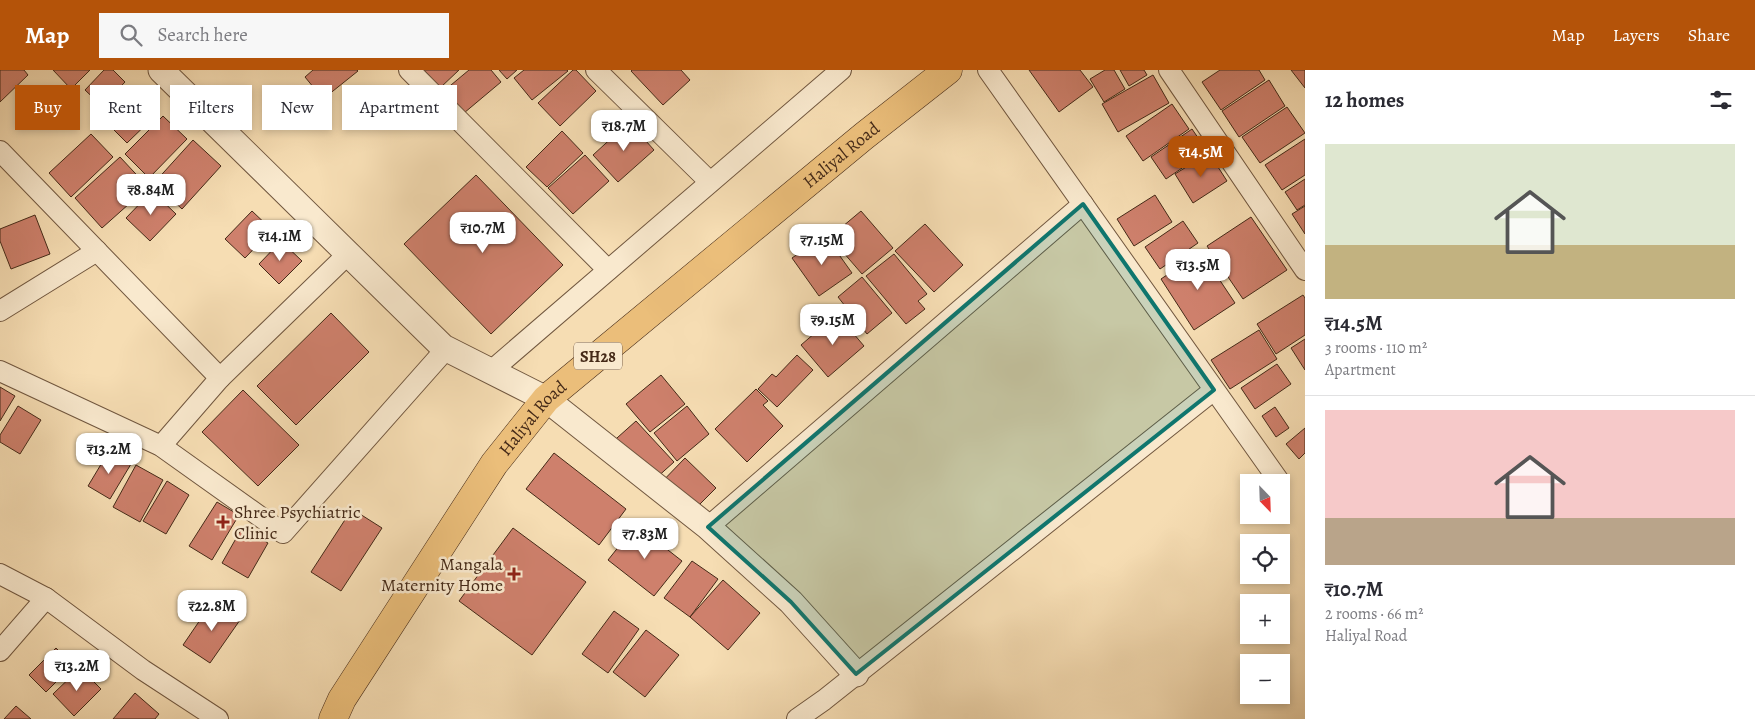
<!DOCTYPE html>
<html lang="en">
<head>
<meta charset="utf-8">
<style>
  body { margin:0; font-family:Alegreya,serif; background:#f7f7f7; color:#2b2b33; height:100vh; display:flex; flex-direction:column; font-size:19px; white-space:nowrap }
  * { box-sizing:border-box; margin:0 }
  p { font-size:16px; color:#7c7c81 }
  .icon { flex:none; width:28px; height:28px; fill:none; stroke:currentColor; stroke-width:2; stroke-linecap:round; stroke-linejoin:round }
  .map { position:relative; flex:1; overflow:hidden }
  .sheet { display:flex; flex-direction:column; background:#fff; width:450px }
  .sheet>* { flex:none }
  .hud { position:absolute; left:15px; top:15px; width:475px; height:45px; display:flex; gap:10px }
  .needle { width:32px; rotate:157deg }
  .controls { position:absolute; left:1240px; top:404px; display:grid; gap:10px }
  .controls a { display:grid; place-items:center; width:50px; height:50px; border-radius:0px; background:#fff; box-shadow:0 2px 8px #0003; font-size:25px }
  .price { position:absolute; translate:-50% -42px; padding:0 11px; border-radius:10px; background:#fff; color:#222; font-size:16px; line-height:32px; filter:drop-shadow(0 1px 2px #0008) }
  .price::after { content:''; position:absolute; left:50%; top:30px; width:15px; height:11px; margin-left:-8px; background:inherit; clip-path:polygon(0 0,100% 0,50% 100%) }
  .price.selected { background:#b45309; color:#fff }
  ul { padding:0; list-style:none }
  li { display:grid; align-content:center; gap:10px; height:265px; padding:0 20px }
  li+li { border-top:1px solid #e1e1e2 }
  li span { display:grid; place-items:center; height:155px; border-radius:0px; color:#555 }
  li>.icon { margin-inline-start:auto }
  span .icon { width:90px; height:90px; fill:#fffc; stroke-width:1 }
  li b { font-size:21px }
  h2 { display:flex; justify-content:space-between; align-items:center; height:60px; padding:0 20px; font-size:21px }
  .chip { padding:0 18px; border-radius:0px; background:#fff; box-shadow:0 2px 8px #0003; font-size:18px; line-height:45px }
  .chip.selected { background:#b45309; color:#fff }
  header { display:flex; align-items:center; gap:30px; box-sizing:border-box; height:70px; padding:0 25px; background:#b45309; color:#fff }
  header strong { font-size:24px }
  nav { display:flex; gap:28px; margin-inline-start:auto; font-size:18px }
  .search { width:350px; height:45px; background:#f7f7f7; display:flex; align-items:center; gap:12px; box-sizing:border-box; padding:0 18px; border-radius:0px; color:#7c7c81; font-size:19px }
  main { display:flex; flex:1; min-height:0 }
  .map>svg:first-child { display:block }
  .building { fill:#ce806c; stroke:#452a18 }
  .lines { fill:none; stroke-linecap:round; stroke-linejoin:round }
  .minor-casing { stroke:#71573f; stroke-width:22 }
  .tertiary-casing { stroke:#71573f; stroke-width:27 }
  .primary-casing { stroke:#452a18; stroke-width:29 }
  .minor { stroke:#f9e9ce; stroke-width:20 }
  .tertiary { stroke:#f9e9ce; stroke-width:25 }
  .primary { stroke:#ebbe7a; stroke-width:28 }
  .marked { fill:#0f766e; fill-opacity:0.2; stroke:#0f766e; stroke-width:4; stroke-linejoin:round }
  .poi-dot { fill:#8f2418; stroke:#f9e9ce; stroke-width:2 }
  .labels { text-anchor:middle; stroke-width:5; stroke-linejoin:round; paint-order:stroke }
  .shield { fill:#f9e9ce; stroke:#7b634f; stroke-width:1 }
  .shield-label { font-size:16px; font-weight:bold; fill:#452a18 }
  .street-label { font-size:18px; fill:#452a18; stroke:#f9e9ce }
  .poi-label { font-size:18px; fill:#452a18; stroke:#f9e9ce; text-anchor:start }
</style>
</head>
<body>
<header>
<strong>Map</strong>
<div class="search"><svg class="icon" aria-label="search" viewBox="0 0 24 24"><circle cx="10" cy="10" r="6"/><path d="M15 15l6 6"/></svg>Search here</div>
<nav><a>Map</a><a>Layers</a><a>Share</a></nav>
</header>
<main>
<div class="map">
<svg width="1305" height="649" viewBox="0 0 1305 649">
  <rect width="100%" height="100%" fill="#f6ddb3"/>
  <filter id="stains"><feTurbulence type="fractalNoise" baseFrequency=".004" numOctaves="4"/><feColorMatrix values="0 0 0 0 .2 0 0 0 0 .09 0 0 0 0 .02 0 0 0 .5 -.17"/></filter>
  <radialGradient id="worn" r=".72"><stop offset=".6" stop-color="#630" stop-opacity="0"/><stop offset="1" stop-color="#630" stop-opacity=".3"/></radialGradient>
  <g class="building">
    <polygon points="0,0 24,0 28,5 0,32"/>
    <polygon points="53,0 90,0 71,19"/>
    <polygon points="104,0 113,0 125,12 102,36 85,20"/>
    <polygon points="313,0 357,0 358,1 323,29 305,7"/>
    <polygon points="424,0 459,0 440,18"/>
    <polygon points="469,0 491,0 501,12 464,43 445,20"/>
    <polygon points="499,0 517,0 507,9"/>
    <polygon points="524,0 567,0 568,1 532,30 514,8"/>
    <polygon points="573,0 576,0 596,21 560,56 538,33"/>
    <polygon points="632,0 681,0 690,10 663,35 631,1"/>
    <polygon points="1029,0 1080,0 1093,17 1059,42"/>
    <polygon points="1105,0 1114,0 1125,19 1104,32 1090,9"/>
    <polygon points="1120,0 1144,0 1147,5 1129,16"/>
    <polygon points="1220,0 1259,0 1265,10 1221,40 1202,12"/>
    <polygon points="1291,0 1305,0 1305,18"/>
    <polygon points="1153,5 1169,33 1118,62 1102,34"/>
    <polygon points="1269,10 1285,36 1239,67 1222,41"/>
    <polygon points="139,25 158,43 127,73 109,55"/>
    <polygon points="1172,34 1189,59 1143,91 1126,66"/>
    <polygon points="1287,37 1305,63 1260,93 1242,67"/>
    <polygon points="163,46 187,69 149,108 125,84"/>
    <polygon points="629,52 654,80 618,112 593,85"/>
    <polygon points="1192,59 1207,81 1166,109 1151,87"/>
    <polygon points="562,61 583,83 547,117 526,97"/>
    <polygon points="91,64 113,87 71,127 49,103"/>
    <polygon points="1305,69 1305,105 1282,120 1265,95"/>
    <polygon points="193,70 221,96 182,139 154,113"/>
    <polygon points="1209,83 1227,111 1193,133 1175,104"/>
    <polygon points="585,85 609,111 573,144 548,118"/>
    <polygon points="120,87 148,117 102,158 75,128"/>
    <polygon points="476,105 563,195 491,264 404,174"/>
    <polygon points="1305,109 1305,135 1297,140 1285,122"/>
    <polygon points="152,121 176,144 150,171 126,148"/>
    <polygon points="1155,125 1172,152 1134,176 1117,149"/>
    <polygon points="1305,136 1305,164 1292,144"/>
    <polygon points="252,141 272,160 245,188 225,169"/>
    <polygon points="861,141 893,178 862,204 830,167"/>
    <polygon points="35,145 50,184 11,199 0,171 0,159"/>
    <polygon points="1251,147 1287,200 1243,229 1207,176"/>
    <polygon points="1183,151 1198,173 1160,199 1145,177"/>
    <polygon points="925,154 963,195 934,222 895,181"/>
    <polygon points="825,165 852,203 819,226 792,188"/>
    <polygon points="281,171 302,191 279,214 259,194"/>
    <polygon points="1201,182 1235,233 1194,260 1161,209"/>
    <polygon points="894,184 927,224 918,231 925,239 906,254 866,206"/>
    <polygon points="862,207 892,243 867,264 838,227"/>
    <polygon points="1303,225 1305,228 1305,265 1276,284 1257,254"/>
    <polygon points="331,243 369,282 296,355 257,316"/>
    <polygon points="837,244 864,276 828,307 801,275"/>
    <polygon points="1259,260 1277,289 1230,319 1211,290"/>
    <polygon points="1305,269 1305,300 1291,278"/>
    <polygon points="797,285 813,300 777,337 758,319 772,304 776,307"/>
    <polygon points="1277,294 1291,314 1255,339 1241,318"/>
    <polygon points="661,305 685,334 650,362 626,334"/>
    <polygon points="0,317 15,326 0,351"/>
    <polygon points="756,319 768,331 763,335 783,356 747,392 715,359"/>
    <polygon points="243,320 299,375 258,416 202,362"/>
    <polygon points="18,336 41,350 20,384 0,372 0,365"/>
    <polygon points="687,336 709,364 677,391 654,363"/>
    <polygon points="1275,337 1289,358 1276,367 1262,346"/>
    <polygon points="636,351 674,392 645,418 608,376"/>
    <polygon points="1305,358 1305,383 1299,389 1286,374"/>
    <polygon points="109,381 131,394 110,429 88,416"/>
    <polygon points="554,383 626,439 599,475 526,419"/>
    <polygon points="685,388 716,418 687,447 656,418"/>
    <polygon points="136,395 163,410 140,452 113,437"/>
    <polygon points="167,411 189,425 166,464 143,451"/>
    <polygon points="217,432 239,445 212,490 189,476"/>
    <polygon points="352,439 382,458 341,521 311,502"/>
    <polygon points="636,455 682,491 654,526 608,490"/>
    <polygon points="242,458 268,473 248,508 222,493"/>
    <polygon points="513,458 586,512 532,585 459,531"/>
    <polygon points="692,491 718,509 690,547 664,528"/>
    <polygon points="723,510 760,543 728,580 690,547"/>
    <polygon points="213,531 240,550 210,593 183,575"/>
    <polygon points="614,541 639,559 608,603 582,584"/>
    <polygon points="646,560 679,585 645,627 613,602"/>
    <polygon points="56,578 73,595 46,622 29,605"/>
    <polygon points="80,598 101,619 74,646 53,624"/>
    <polygon points="135,623 159,644 155,649 113,649"/>
    <polygon points="16,636 31,649 4,649"/>
  </g>
  <g class="lines">
    <g class="minor-casing">
      <g id="minor">
        <polyline points="409,0 608,200"/>
        <polyline points="596,0 710,112"/>
        <polyline points="988,0 1279,411"/>
        <polyline points="1169,0 1305,200"/>
        <polyline points="0,81 220,308"/>
        <polyline points="0,241 97,181"/>
        <polyline points="0,301 161,376 283,463 446,279"/>
        <polyline points="491,301 841,0"/>
        <polyline points="161,376 220,308 348,184"/>
        <polyline points="708,457 1083,134"/>
        <polyline points="0,504 46,528"/>
        <polyline points="0,581 46,528 143,600 218,649"/>
        <polyline points="797,649 824,630 1214,320"/>
      </g>
    </g>
    <g class="tertiary-casing">
      <polyline id="tertiary" points="161,0 443,277 546,329 708,457 791,532 856,604"/>
    </g>
    <g class="primary-casing">
      <g id="primary">
        <path id="s1" d="M 333,649 L 342,629 L 494,394 L 546,329 L 864,66 L 948,0"/>
      </g>
    </g>
    <use href="#minor" class="minor"/>
    <use href="#tertiary" class="tertiary"/>
    <use href="#primary" class="primary"/>
  </g>
  <path class="marked" d="M 1083,134 L 1214,320 L 856,604 L 791,532 L 708,457 Z"/>
  <g class="poi-dot">
    <path d="M220.5 444.5h5v5h5v5h-5v5h-5v-5h-5v-5h5z"/>
    <path d="M511.5 496.5h5v5h5v5h-5v5h-5v-5h-5v-5h5z"/>
  </g>
  <g class="labels">
    <rect class="shield" x="574" y="272.5" width="48" height="27" rx="4"/>
    <g class="shield-label">
      <text x="598" y="292">SH28</text>
    </g>
    <g class="street-label">
      <text dy="6" stroke="none"><textPath href="#s1" startOffset="768">Haliyal Road</textPath></text>
      <text dy="6" stroke="none"><textPath href="#s1" startOffset="362">Haliyal Road</textPath></text>
    </g>
    <g class="poi-label">
      <text x="234" y="448">Shree Psychiatric<tspan x="234" dy="21">Clinic</tspan></text>
      <text x="503" y="500" text-anchor="end">Mangala<tspan x="503" dy="21">Maternity Home</tspan></text>
    </g>
  </g>
  <rect width="100%" height="100%" filter="url(#stains)"/>
  <rect width="100%" height="100%" fill="url(#worn)"/>
</svg>
<div class="controls">
<a><svg class="needle" viewBox="-14 -14 28 28"><path d="M0-13l5 13h-10z" fill="#e53935"/><path d="M0 13l5-13h-10z" fill="#7c7c81"/></svg></a>
<a><svg class="icon" aria-label="locate" viewBox="0 0 24 24"><circle cx="12" cy="12" r="6"/><path d="M12 2v4M12 18v4M2 12h4M18 12h4"/></svg></a>
<a>+</a>
<a>−</a>
</div>
<b class="price" style="left:624px;top:82px">₹18.7M</b>
<b class="price selected" style="left:1201px;top:108px">₹14.5M</b>
<b class="price" style="left:151px;top:146px">₹8.84M</b>
<b class="price" style="left:483px;top:184px">₹10.7M</b>
<b class="price" style="left:280px;top:192px">₹14.1M</b>
<b class="price" style="left:822px;top:196px">₹7.15M</b>
<b class="price" style="left:1198px;top:221px">₹13.5M</b>
<b class="price" style="left:833px;top:276px">₹9.15M</b>
<b class="price" style="left:109px;top:405px">₹13.2M</b>
<b class="price" style="left:645px;top:490px">₹7.83M</b>
<b class="price" style="left:212px;top:562px">₹22.8M</b>
<b class="price" style="left:77px;top:622px">₹13.2M</b>
<div class="hud">
<a class="chip selected">Buy</a>
<a class="chip">Rent</a>
<a class="chip">Filters</a>
<a class="chip">New</a>
<a class="chip">Apartment</a>
</div>
</div>
<section class="sheet">
<h2>12 homes<svg class="icon" aria-label="filters" viewBox="0 0 24 24"><path d="M4 7h16M4 17h16"/><circle cx="9" cy="7" r="2"/><circle cx="15" cy="17" r="2"/></svg></h2>
<ul>
<li><span style="background:linear-gradient(#dfe7d0 65%,#c2b280 0)"><svg class="icon" aria-label="home" viewBox="0 0 24 24"><path d="M3 11l9-7 9 7M6 9v11h12V9"/></svg></span><div><b>₹14.5M</b><p>3 rooms · 110 m²</p><p>Apartment</p></div></li>
<li><span style="background:linear-gradient(#f6c9c9 70%,#b9a48a 0)"><svg class="icon" aria-label="home" viewBox="0 0 24 24"><path d="M3 11l9-7 9 7M6 9v11h12V9"/></svg></span><div><b>₹10.7M</b><p>2 rooms · 66 m²</p><p>Haliyal Road</p></div></li>
</ul>
</section>
</main>
</body>
</html>
